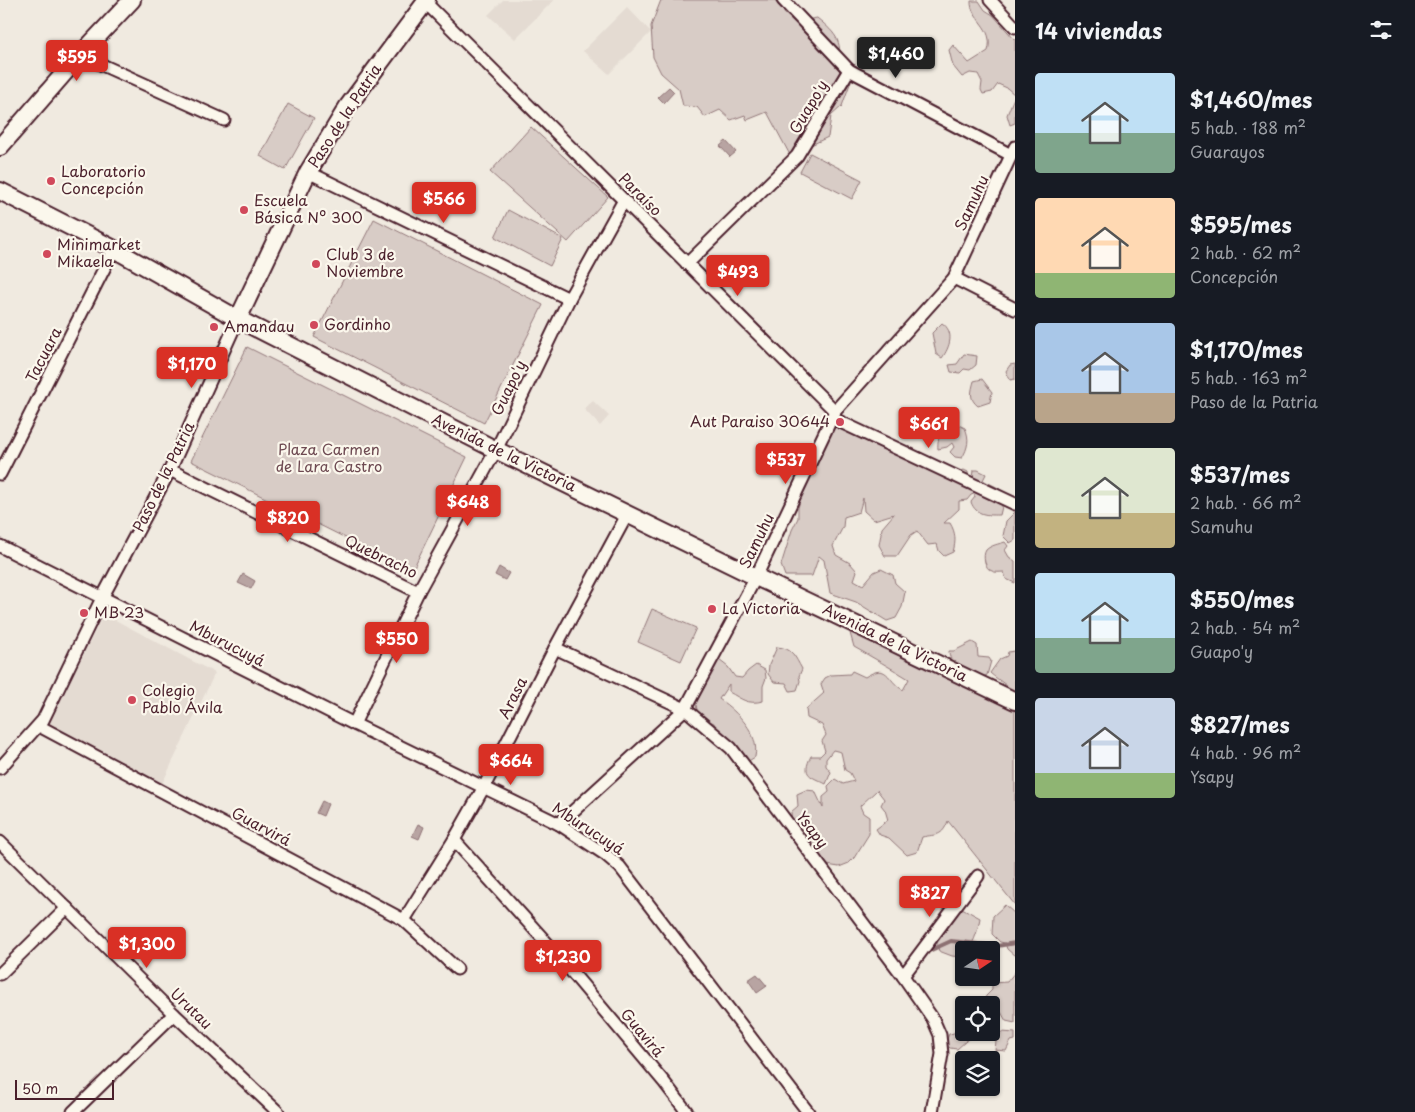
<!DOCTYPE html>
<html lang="es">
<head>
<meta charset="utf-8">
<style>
  body { margin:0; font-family:"Playpen Sans",sans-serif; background:#242831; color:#f1f3f6; height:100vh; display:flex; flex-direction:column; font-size:19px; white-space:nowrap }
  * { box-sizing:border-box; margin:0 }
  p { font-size:16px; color:#9ea1a6 }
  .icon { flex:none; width:28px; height:28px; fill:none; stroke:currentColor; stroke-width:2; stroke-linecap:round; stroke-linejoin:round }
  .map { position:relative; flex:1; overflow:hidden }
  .drawer { display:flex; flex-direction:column; background:#171b24; width:400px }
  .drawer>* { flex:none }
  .needle { width:32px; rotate:77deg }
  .buttons { position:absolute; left:955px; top:941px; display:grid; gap:10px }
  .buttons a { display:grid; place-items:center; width:45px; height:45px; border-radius:5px; background:#171b24; box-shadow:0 1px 4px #0004; font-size:25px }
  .scale { position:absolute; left:15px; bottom:12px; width:99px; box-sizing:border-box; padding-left:5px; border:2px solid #4a1f2b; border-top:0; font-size:14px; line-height:18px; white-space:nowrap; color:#4a1f2b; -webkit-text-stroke:4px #fbf7ec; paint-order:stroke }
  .price { position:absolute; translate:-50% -42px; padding:0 11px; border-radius:5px; background:#d93025; color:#fff; font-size:16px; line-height:32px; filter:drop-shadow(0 1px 2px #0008) }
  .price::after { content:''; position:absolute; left:50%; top:30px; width:15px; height:11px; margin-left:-8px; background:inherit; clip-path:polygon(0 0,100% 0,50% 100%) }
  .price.on { background:#222; color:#fff }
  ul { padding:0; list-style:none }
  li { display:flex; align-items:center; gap:15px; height:125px; padding:0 20px }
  li span { display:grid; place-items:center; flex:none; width:140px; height:100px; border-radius:5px; color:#555 }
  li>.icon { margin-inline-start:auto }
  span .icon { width:60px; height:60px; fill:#fffc; stroke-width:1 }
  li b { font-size:21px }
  h2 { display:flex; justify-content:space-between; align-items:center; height:60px; padding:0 20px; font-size:21px }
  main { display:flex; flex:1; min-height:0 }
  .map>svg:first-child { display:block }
  .built { fill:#e4dbd2 }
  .green { fill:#d8ccc6; stroke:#917678 }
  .water { fill:#b8a4a2; stroke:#8c6f72 }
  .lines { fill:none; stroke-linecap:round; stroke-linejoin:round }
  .stream { stroke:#8c6f72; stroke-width:4 }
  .street-casing { stroke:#4a1f2b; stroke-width:15 }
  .secondary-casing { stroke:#4a1f2b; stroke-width:20 }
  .street { stroke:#fbf7ec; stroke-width:11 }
  .secondary { stroke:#fbf7ec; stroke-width:16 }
  .poi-dot { fill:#d1495b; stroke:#fbf7ec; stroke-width:2 }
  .labels { text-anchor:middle; stroke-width:4.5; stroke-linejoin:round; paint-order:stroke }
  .street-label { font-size:15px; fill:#4a1f2b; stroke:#fbf7ec }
  .poi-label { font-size:15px; fill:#4a1f2b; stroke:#fbf7ec; text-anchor:start }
  .park-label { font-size:15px; fill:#6e4a52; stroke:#fbf7ec }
</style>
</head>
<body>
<main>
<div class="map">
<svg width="1015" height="1112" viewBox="0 0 1015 1112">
  <rect width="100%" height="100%" fill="#f0eae0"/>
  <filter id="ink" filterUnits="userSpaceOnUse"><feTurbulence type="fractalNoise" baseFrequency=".02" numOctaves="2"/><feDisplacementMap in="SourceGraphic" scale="10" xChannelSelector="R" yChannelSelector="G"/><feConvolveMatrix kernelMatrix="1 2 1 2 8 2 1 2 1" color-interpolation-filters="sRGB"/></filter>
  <g filter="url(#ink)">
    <g class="built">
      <polygon points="503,0 554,0 515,39 488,15"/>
      <polygon points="627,7 651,32 609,74 583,51"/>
      <polygon points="593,401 609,416 600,426 584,409"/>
      <polygon points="104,614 215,673 161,786 47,727"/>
    </g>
    <g class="green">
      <path d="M 661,0 L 780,0 L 784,13 L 794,22 L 817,18 C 838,35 843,42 838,69 L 851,81 L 842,106 L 831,116 L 828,137 L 790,155 L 767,112 L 747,120 L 745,115 L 731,120 L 720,110 L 705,117 L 697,107 L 683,106 L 679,89 L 661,73 L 653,57 L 651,26 Z"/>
      <path d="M 971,1 L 979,1 L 985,10 L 993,15 L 1015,40 L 1015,123 L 1010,125 L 1007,115 L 1015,95 L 1007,88 L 998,84 L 992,92 L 983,94 L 981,90 L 982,82 L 978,74 L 970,73 L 962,77 L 953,66 L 949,50 L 953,45 L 969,63 L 988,51 C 995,27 970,20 971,1 Z"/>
      <polygon points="288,104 314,118 285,170 260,156"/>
      <polygon points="531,127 608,197 568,242 490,172"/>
      <polygon points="810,153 862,180 852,199 800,172"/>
      <polygon points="508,210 563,239 550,266 495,237"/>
      <polygon points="374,219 543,305 484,423 314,337"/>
      <path d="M 942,323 C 955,332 950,347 942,358 L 936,354 L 932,333 Z"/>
      <polygon points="247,347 467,457 412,571 191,461"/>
      <polygon points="964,354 977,356 976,365 970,370 964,369 960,373 951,372 949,365 957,364"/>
      <polygon points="1015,364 1015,379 1010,380 1006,371 1010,365"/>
      <path d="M 982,379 L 992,392 L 990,402 L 978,406 C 969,399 971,392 974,381 Z"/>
      <path d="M 844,421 L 859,431 L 866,440 L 873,441 L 958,472 L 964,470 L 968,472 L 968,476 L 973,479 L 974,470 L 978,470 L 986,474 L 983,480 C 991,485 1000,487 1005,494 L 1000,515 C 988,515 976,516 971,502 L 975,497 L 974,494 L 971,495 L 967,500 L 959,501 L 959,509 L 944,523 L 950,523 C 956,533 956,541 953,552 L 944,556 L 939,551 L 937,544 L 928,545 L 917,531 L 911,535 L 897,556 L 885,556 L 879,545 L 882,528 L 894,514 L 874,520 L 864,511 L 863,498 L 859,512 L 844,517 L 843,527 L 833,546 L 836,555 L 850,563 L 857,571 L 854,580 L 863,585 L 874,572 L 881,569 L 893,575 L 895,583 L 905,592 L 902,607 L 896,618 L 887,621 L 856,602 L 830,593 L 824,560 L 819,556 L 812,576 L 785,576 L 781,565 L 792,530 L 798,518 L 798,508 L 806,478 L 816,468 L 817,458 L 833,428 Z"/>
      <path d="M 952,422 L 965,428 C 970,439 968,448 962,458 L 955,457 L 950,452 L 954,447 L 952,443 L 947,447 L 938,449 C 937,442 940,436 941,428 Z"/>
      <polygon points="1015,512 1015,540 1010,543 1003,536 1006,521"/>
      <path d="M 1005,542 L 1008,546 L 1005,550 L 1009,557 L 1015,561 L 1015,583 L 1006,579 L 1004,572 C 1000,572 995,573 992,571 C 985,569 982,556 986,550 C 991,545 999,544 1005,542 Z"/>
      <polygon points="652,609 696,628 681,661 638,642"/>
      <path d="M 852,627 L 1015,704 L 1015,905 L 948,821 C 942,837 937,834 922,837 L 917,852 L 907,855 L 889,838 L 880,835 L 876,829 L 888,820 L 885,810 L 881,805 L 884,799 L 877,790 L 860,806 L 863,813 L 869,817 L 869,834 L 854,858 L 849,863 L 839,867 L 827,865 L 814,851 L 809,842 L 792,824 L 791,812 L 798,806 L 797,794 L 806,790 L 815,791 L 823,808 L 823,797 L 829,792 L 828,786 L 835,779 L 843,784 L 854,781 L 850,773 L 845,770 L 841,752 L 833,750 L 826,759 L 826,766 L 831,772 L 826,784 C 811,776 801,776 811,756 L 820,756 L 825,751 L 822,741 L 826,735 L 822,725 L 807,718 L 806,709 L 824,693 L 821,684 L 825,678 L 831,675 L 850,674 L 852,671 L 865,677 C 889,662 886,680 903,690 L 909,679 C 891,668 872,657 854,647 L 850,633 Z"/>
      <path d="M 972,642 L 977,645 L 978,657 L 989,658 L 991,661 L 987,675 L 981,678 C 967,672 950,669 949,651 L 954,651 Z"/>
      <path d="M 777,647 C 793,648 795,657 802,669 L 799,676 L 800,681 L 797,690 L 790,691 L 786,683 L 774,682 L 768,674 L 769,665 Z"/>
      <path d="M 1015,651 L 1015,694 C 1008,685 999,681 990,673 L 1000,659 L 1007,656 L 1008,652 Z"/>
      <path d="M 719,660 L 728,667 L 735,677 L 742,678 L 748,671 L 756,665 L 765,670 L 766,678 L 763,686 L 763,701 C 747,705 742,699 729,692 L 729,684 L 719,699 C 737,712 760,733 755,757 L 747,762 L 721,740 L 714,723 L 698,716 L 696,704 L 705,683 L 709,664 Z"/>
      <polygon points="1005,905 1015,914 1015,956 1007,949 1005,943 1000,942 992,934 993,916"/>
      <path d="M 962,908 L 980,918 C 978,929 975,941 968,950 L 964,950 L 964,954 L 961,957 L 952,956 L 939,951 C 938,948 937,945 937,943 C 938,930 952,915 962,908 Z"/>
      <polygon points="1015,972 1015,1023 1006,1021 1001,1012 991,1014 991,1005 983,1005 986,996 992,990 992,983 1007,982"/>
      <polygon points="964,1020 964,1032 975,1033 957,1049 950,1048 945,1044 949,1034 954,1033"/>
      <polygon points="1002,1032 1015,1033 1015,1040 1011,1041 1006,1051 995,1050 996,1041"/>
    </g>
    <g class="water">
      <polygon points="669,87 674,92 664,103 658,97"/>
      <polygon points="726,141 736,152 730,157 720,146"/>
      <polygon points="499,567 509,573 505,580 495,575"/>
      <polygon points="243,574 255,581 251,589 238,583"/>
      <polygon points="322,801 328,804 323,816 316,813"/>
      <polygon points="418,824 424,827 419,839 412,836"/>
      <polygon points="757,974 767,986 757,993 748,980"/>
    </g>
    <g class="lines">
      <polyline class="stream" points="927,952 951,941 997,946 1015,943"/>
      <g class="street-casing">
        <g id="street">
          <polyline points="423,0 835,411"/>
          <polyline points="783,0 849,70 1011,155"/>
          <polyline points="990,0 1015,27"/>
          <polyline points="80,55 224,120"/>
          <polyline points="308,172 569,299"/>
          <polyline points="687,264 797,156 849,70"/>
          <polyline points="954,278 1015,309"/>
          <polyline points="832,418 1015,504"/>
          <polyline points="170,470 418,592"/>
          <polyline points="0,474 114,249"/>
          <polyline points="0,546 354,724 559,824 606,855 620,867 808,1112"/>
          <polyline points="555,648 685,709 731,748 903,976 933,1019 940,1035 942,1054 932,1112"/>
          <polyline points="354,724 418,592 496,450 569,299 624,200"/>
          <polyline points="39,726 404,920 457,969"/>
          <polyline points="0,768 43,720 102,598 170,470 238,319"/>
          <polyline points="559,824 685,709 756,577 835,411 954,278 1015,147"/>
          <polyline points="454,840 555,952 664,1082 687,1112"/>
          <polyline points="0,842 174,1014 278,1112"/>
          <polyline points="404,920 454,840 484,787 555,648 628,513"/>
          <polyline points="0,974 67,908"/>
          <polyline points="903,976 978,876"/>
          <polyline points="73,1112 174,1014"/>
        </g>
      </g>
      <g class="secondary-casing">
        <g id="secondary">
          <polyline points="0,147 80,55 132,0"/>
          <polyline points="0,191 114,249 238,319 496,450 756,577 1015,701"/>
          <polyline points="238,319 308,172 348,106 427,0"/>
        </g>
      </g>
      <use href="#street" class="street"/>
      <use href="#secondary" class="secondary"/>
    </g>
  </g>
  <g class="poi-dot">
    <circle cx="51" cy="181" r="5"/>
    <circle cx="244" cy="210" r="5"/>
    <circle cx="47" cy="254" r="5"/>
    <circle cx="316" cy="264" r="5"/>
    <circle cx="314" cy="325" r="5"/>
    <circle cx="214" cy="327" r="5"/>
    <circle cx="840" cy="422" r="5"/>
    <circle cx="712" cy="609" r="5"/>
    <circle cx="84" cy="613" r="5"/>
    <circle cx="132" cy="700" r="5"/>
  </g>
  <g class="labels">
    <g class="street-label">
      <text transform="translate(809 107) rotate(-59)" y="5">Guapo'y</text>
      <text transform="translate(345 116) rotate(-57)" y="5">Paso de la Patria</text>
      <text transform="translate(640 195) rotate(45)" y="5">Paraíso</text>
      <text transform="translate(972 203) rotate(-65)" y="5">Samuhu</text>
      <text transform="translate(44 355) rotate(-63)" y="5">Tacuara</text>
      <text transform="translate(509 388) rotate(-64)" y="5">Guapo'y</text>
      <text transform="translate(504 453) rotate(26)" y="5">Avenida de la Victoria</text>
      <text transform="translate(164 477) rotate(-64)" y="5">Paso de la Patria</text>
      <text transform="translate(757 541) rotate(-64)" y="5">Samuhu</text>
      <text transform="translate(381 557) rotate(26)" y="5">Quebracho</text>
      <text transform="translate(895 643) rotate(26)" y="5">Avenida de la Victoria</text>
      <text transform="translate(227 644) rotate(27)" y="5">Mburucuyá</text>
      <text transform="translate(513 698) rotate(-63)" y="5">Arasa</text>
      <text transform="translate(261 827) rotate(28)" y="5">Guarvirá</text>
      <text transform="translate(588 829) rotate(33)" y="5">Mburucuyá</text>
      <text transform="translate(812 830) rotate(53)" y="5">Ysapy</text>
      <text transform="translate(191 1009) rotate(44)" y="5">Urutau</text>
      <text transform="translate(642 1033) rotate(50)" y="5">Guavirá</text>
    </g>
    <g class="poi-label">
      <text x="61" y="177">Laboratorio<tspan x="61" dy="17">Concepción</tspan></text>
      <text x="254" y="206">Escuela<tspan x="254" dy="17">Básica Nº 300</tspan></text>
      <text x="57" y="250">Minimarket<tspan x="57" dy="17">Mikaela</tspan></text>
      <text x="326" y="260">Club 3 de<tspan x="326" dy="17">Noviembre</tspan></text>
      <text x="324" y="330">Gordinho</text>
      <text x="224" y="332">Amandau</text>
      <text x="830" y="427" text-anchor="end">Aut Paraiso 30644</text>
      <text x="722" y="614">La Victoria</text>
      <text x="94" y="618">MB 23</text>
      <text x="142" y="696">Colegio<tspan x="142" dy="17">Pablo Ávila</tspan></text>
    </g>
    <g class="park-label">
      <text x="329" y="455">Plaza Carmen<tspan x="329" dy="17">de Lara Castro</tspan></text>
    </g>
  </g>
</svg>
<div class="buttons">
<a><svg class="needle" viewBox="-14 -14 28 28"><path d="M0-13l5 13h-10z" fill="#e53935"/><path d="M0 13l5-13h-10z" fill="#9ea1a6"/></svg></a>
<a><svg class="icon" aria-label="locate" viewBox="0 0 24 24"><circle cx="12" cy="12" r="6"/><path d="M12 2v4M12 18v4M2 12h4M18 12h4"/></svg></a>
<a><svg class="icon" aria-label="layers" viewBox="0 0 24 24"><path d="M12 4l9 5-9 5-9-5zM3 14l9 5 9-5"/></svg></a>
</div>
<div class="scale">50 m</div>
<b class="price on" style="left:896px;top:79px">$1,460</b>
<b class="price" style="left:77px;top:82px">$595</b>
<b class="price" style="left:444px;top:224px">$566</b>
<b class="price" style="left:738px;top:297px">$493</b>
<b class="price" style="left:192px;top:389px">$1,170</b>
<b class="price" style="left:929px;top:449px">$661</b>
<b class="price" style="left:786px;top:485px">$537</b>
<b class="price" style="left:468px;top:527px">$648</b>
<b class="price" style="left:288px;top:543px">$820</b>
<b class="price" style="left:397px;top:664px">$550</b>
<b class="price" style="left:511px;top:786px">$664</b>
<b class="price" style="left:930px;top:918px">$827</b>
<b class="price" style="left:147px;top:969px">$1,300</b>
<b class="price" style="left:563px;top:982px">$1,230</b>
</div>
<section class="drawer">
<h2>14 viviendas<svg class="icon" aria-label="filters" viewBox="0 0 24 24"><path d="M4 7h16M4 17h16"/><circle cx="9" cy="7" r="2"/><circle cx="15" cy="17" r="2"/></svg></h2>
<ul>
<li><span style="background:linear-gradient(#bfe0f5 60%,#7fa58c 0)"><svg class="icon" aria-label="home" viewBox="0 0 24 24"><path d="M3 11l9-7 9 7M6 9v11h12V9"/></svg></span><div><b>$1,460/mes</b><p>5 hab. · 188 m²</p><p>Guarayos</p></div></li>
<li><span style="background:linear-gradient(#ffd9b3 75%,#8fb573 0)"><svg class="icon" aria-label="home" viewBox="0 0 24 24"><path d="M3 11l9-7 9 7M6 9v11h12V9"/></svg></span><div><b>$595/mes</b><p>2 hab. · 62 m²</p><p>Concepción</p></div></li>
<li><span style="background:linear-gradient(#a9c7e8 70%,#b9a48a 0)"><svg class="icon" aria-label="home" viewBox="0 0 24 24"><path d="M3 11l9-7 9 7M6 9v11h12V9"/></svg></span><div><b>$1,170/mes</b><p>5 hab. · 163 m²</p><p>Paso de la Patria</p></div></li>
<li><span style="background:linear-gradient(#dfe7d0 65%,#c2b280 0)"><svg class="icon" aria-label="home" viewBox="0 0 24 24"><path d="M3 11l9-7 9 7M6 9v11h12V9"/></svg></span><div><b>$537/mes</b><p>2 hab. · 66 m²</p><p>Samuhu</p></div></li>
<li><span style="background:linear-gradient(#bfe0f5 65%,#7fa58c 0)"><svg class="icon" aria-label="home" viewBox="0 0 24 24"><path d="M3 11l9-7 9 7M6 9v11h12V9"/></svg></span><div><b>$550/mes</b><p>2 hab. · 54 m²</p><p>Guapo'y</p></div></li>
<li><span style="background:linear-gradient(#c9d6e8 75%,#8fb573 0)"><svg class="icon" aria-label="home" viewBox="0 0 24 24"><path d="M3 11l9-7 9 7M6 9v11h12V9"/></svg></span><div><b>$827/mes</b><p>4 hab. · 96 m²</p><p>Ysapy</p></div></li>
</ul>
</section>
</main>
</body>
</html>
